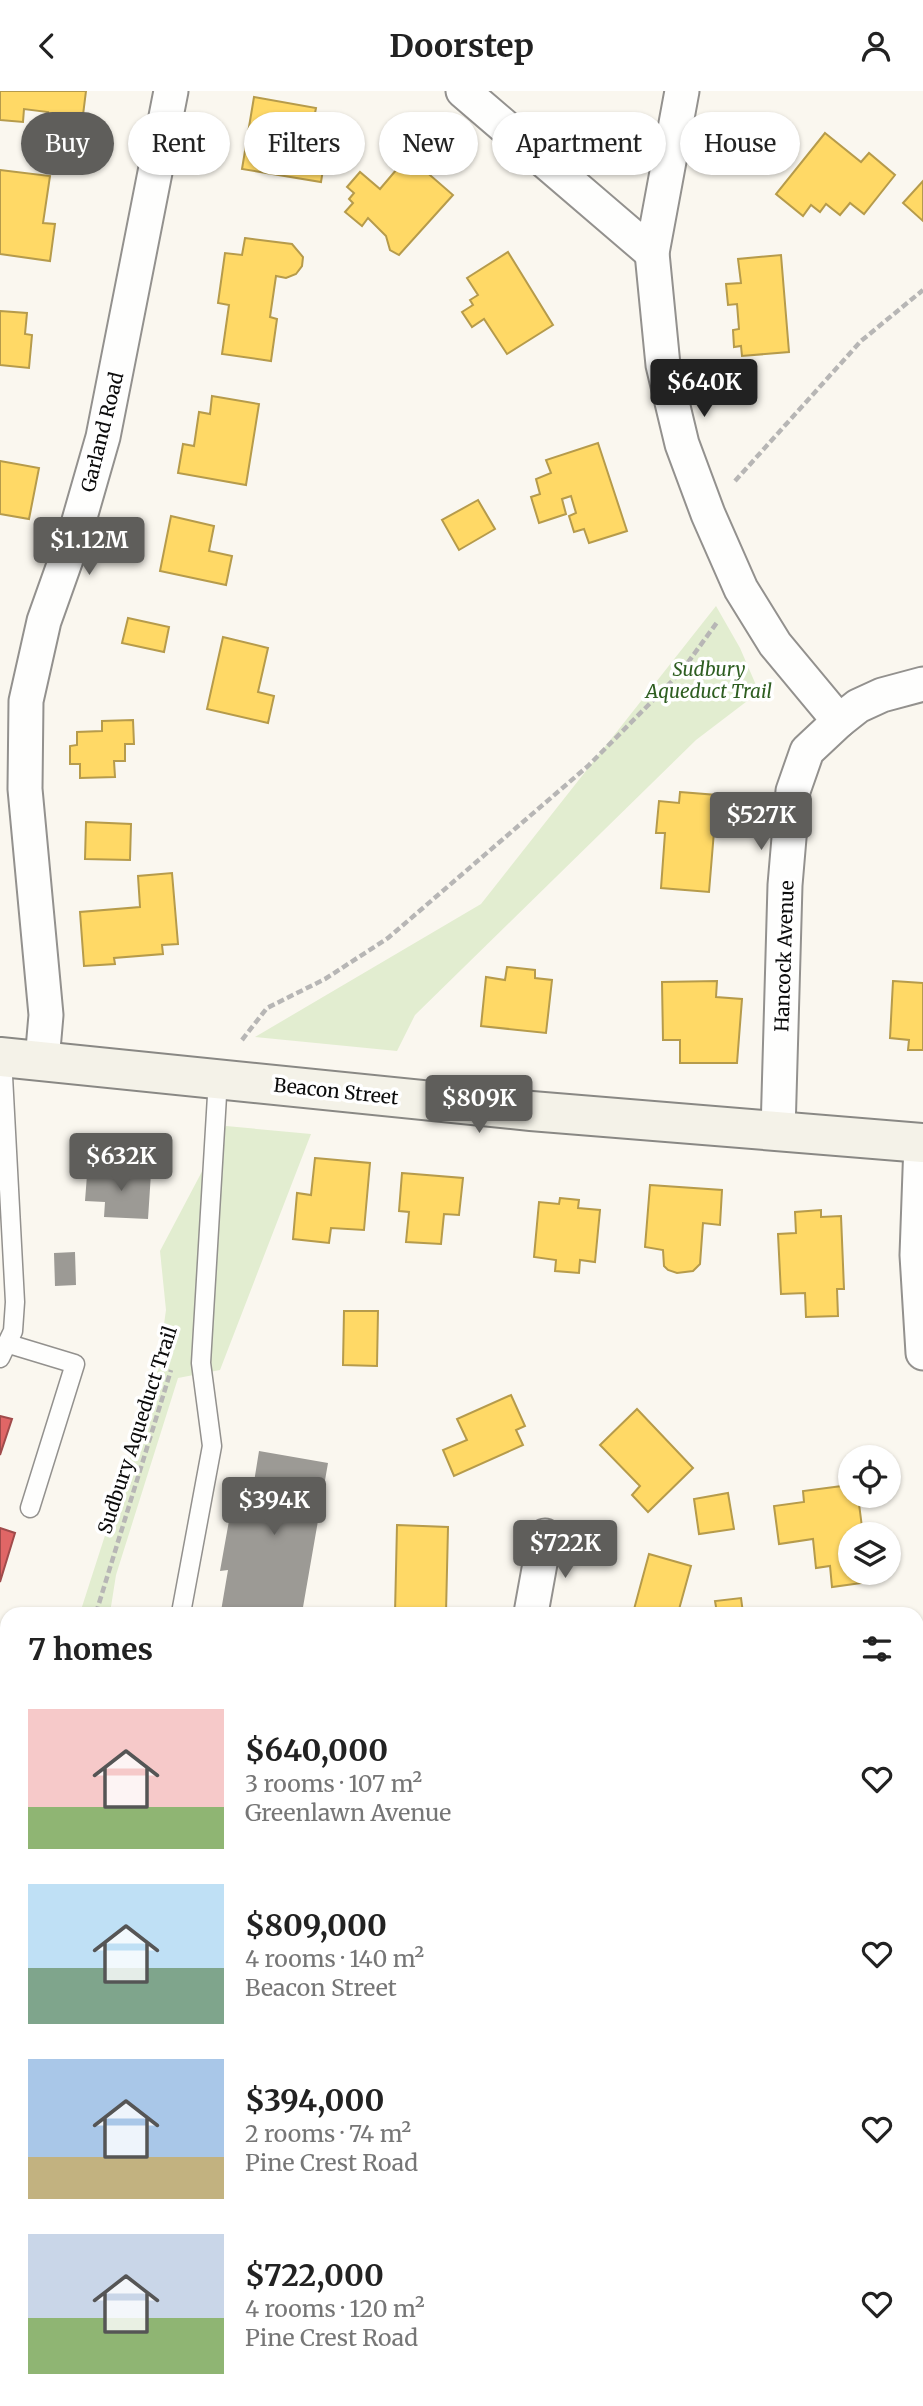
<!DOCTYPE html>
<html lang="en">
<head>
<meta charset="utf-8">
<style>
  body { margin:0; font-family:Merriweather,serif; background:#f6f6f6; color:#222; height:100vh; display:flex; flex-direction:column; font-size:26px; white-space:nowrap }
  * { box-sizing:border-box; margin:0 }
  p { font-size:23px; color:#767676 }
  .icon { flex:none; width:38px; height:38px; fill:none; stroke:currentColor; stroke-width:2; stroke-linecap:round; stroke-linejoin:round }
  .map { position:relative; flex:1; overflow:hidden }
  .side { position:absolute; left:0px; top:1516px; width:924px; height:800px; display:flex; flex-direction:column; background:#fff; border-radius:21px 21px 0 0; box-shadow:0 2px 5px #0004 }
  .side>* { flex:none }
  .top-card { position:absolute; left:21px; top:21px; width:882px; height:63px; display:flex; gap:14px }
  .tools { position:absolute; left:838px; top:1354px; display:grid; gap:14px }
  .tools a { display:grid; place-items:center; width:63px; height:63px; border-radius:50%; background:#fff; box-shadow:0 2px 5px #0004; font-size:35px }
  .price { position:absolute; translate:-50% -60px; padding:0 16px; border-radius:7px; background:#5f5e5b; color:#fff; font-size:23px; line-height:46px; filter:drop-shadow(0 2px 4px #0008) }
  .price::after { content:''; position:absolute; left:50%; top:42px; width:21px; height:16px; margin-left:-10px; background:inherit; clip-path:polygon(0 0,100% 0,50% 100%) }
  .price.on { background:#222; color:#fff }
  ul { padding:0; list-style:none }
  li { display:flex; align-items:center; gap:21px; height:175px; padding:0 28px }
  li span { display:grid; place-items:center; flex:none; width:196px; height:140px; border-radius:0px; color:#555 }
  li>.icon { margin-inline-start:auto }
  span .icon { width:84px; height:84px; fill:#fffc; stroke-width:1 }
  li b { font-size:30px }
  h2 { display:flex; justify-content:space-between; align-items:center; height:84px; padding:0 28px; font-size:30px }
  .chip { padding:0 24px; border-radius:32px; background:#fff; box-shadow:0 2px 5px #0004; font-size:24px; line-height:63px }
  .chip.on { background:#5f5e5b; color:#fff }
  header { display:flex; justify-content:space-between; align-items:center; height:91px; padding:0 28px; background:#fff; font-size:32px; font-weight:700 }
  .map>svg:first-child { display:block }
  .green { fill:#e2edd0 }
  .homes { fill:#ffd966; stroke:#b69b4b; stroke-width:2 }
  .shops { fill:#e06666; stroke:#a04b4b; stroke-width:2 }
  .building { fill:#9c9a95 }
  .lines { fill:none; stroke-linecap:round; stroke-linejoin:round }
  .lane-casing { stroke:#93918e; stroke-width:21 }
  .street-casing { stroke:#93918e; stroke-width:37 }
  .secondary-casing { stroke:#898884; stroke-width:42 }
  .path { stroke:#b7b6b5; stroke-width:4.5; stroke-dasharray:7 3.5; stroke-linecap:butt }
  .lane { stroke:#fefefd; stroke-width:18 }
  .street { stroke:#fefefd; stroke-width:33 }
  .secondary { stroke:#f4f2e8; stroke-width:38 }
  .labels { text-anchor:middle; stroke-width:7; stroke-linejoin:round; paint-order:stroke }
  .street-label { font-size:19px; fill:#0b0b0b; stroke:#fff }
  .park-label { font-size:19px; font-style:italic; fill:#2e5e21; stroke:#fff }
</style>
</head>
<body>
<header><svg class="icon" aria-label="back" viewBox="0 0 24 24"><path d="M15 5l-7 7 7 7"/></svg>Doorstep<svg class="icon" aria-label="person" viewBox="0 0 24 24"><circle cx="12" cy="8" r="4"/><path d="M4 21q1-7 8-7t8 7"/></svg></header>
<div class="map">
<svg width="923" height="2315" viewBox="0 0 923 2315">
  <rect width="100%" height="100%" fill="#faf7ef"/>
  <g class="green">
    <polygon points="716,515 740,557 759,601 696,649 415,924 397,960 255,946 481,813"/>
    <polygon points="226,1035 311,1043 220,1279 178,1287 116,1484 110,1522 80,1522 157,1283 166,1219 160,1160"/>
    <polygon points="7,1742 7,2067 0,2085 0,1778"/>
  </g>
  <g class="homes">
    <polygon points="0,0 86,0 83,24 75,23 73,39 46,36 48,21 24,18 23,31 0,29"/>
    <polygon points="254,6 316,17 312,38 329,41 321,91 242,78"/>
    <polygon points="825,42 861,71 869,62 895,84 864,123 850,112 840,124 826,113 820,121 811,114 803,125 776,103"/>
    <polygon points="408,65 453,104 399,164 390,159 386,145 368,127 362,135 345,121 353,112 349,108 354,102 347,96 360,81 380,98"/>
    <polygon points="0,79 50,85 43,132 55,133 50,170 0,163"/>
    <polygon points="923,90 923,130 903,112"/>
    <polygon points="245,147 292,153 303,166 302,175 296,183 286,187 276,185 270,226 277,228 271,270 222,263 229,214 218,212 225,162 242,164"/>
    <polygon points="508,161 553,234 507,263 484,228 472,236 462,221 473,214 470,209 478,204 467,187"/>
    <polygon points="781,164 789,261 742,265 741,255 734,256 733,239 739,238 737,213 728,214 726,193 741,192 738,168"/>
    <polygon points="0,220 27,222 25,243 32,244 29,277 0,274"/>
    <polygon points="212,305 259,313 246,394 178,382 183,353 194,355 199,321 210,323"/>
    <polygon points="598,352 627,440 589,452 584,438 574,441 569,425 576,422 571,405 562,408 566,423 539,432 531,406 540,403 536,388 551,382 546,369"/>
    <polygon points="0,370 39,377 29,428 0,423"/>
    <polygon points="478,409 495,438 459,459 442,429"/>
    <polygon points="171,425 214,435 209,460 232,465 226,494 160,480"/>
    <polygon points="128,527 169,536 164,561 122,552"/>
    <polygon points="223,546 268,557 258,601 274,605 268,632 207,618"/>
    <polygon points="133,629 134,653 125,653 125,670 114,670 115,686 80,687 80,673 70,673 70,655 77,654 77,641 102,640 102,630"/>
    <polygon points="680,701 717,704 709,801 661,797 665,742 656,742 659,710 679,712"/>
    <polygon points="86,731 131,733 130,769 85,768"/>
    <polygon points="172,782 178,853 162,854 163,863 114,867 115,873 84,875 80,821 140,816 138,785"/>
    <polygon points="507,876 535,879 535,887 552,889 546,942 481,935 486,886 505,889"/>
    <polygon points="717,890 716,906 742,908 737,972 680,972 680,949 663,949 662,891"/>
    <polygon points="893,890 923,892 923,959 908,959 909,949 890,947"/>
    <polygon points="315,1067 370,1072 364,1139 331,1137 329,1152 293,1148 297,1102 311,1104"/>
    <polygon points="402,1082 463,1087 459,1124 444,1123 441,1153 406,1151 409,1121 399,1120"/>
    <polygon points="650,1094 722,1099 720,1134 703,1132 700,1173 693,1180 677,1182 668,1179 664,1175 663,1159 645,1156"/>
    <polygon points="560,1107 579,1109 578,1117 600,1119 595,1171 580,1169 579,1182 555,1180 556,1169 534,1166 539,1111 559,1113"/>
    <polygon points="821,1119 821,1126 841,1125 844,1198 837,1198 838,1225 806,1226 805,1202 781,1203 778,1143 796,1142 795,1121"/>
    <polygon points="344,1220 378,1220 377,1275 343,1274"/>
    <polygon points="511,1304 525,1335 516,1339 523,1354 454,1385 443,1359 467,1349 457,1328"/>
    <polygon points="637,1318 693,1377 648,1421 632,1404 640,1395 600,1354"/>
    <polygon points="850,1394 850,1405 858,1405 863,1444 850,1444 850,1482 868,1482 869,1491 832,1496 830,1475 816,1477 813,1448 779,1453 774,1415 804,1411 803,1400"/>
    <polygon points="728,1402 734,1438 699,1443 694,1408"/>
    <polygon points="397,1434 448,1436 446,1522 395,1522"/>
    <polygon points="649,1463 691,1475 678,1522 633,1522"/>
    <polygon points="741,1507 743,1522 717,1522 715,1510"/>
    <polygon points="917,1843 923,1843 923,1920 917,1919"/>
    <polygon points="917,2030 923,2030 923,2066 917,2065"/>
    <polygon points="917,2220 923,2220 923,2298 919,2298 920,2271 917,2271"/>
    <polygon points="220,2308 249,2310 272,2308 271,2315 219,2315"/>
    <polygon points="508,2308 582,2308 593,2315 504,2315"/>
  </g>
  <g class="shops">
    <polygon points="0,1325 12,1328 0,1364"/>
    <polygon points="0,1437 15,1442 0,1491"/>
  </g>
  <g class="building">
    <polygon points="106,1078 151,1082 148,1128 104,1126 105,1111 85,1110 87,1084 106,1085"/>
    <polygon points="75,1161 76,1194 55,1195 54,1162"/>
    <polygon points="259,1360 328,1372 302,1522 221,1520 228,1479 220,1480 232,1413 250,1416"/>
  </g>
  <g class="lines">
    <g class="lane-casing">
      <g id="lane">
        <polyline points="9,1253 75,1273 30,1417"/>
        <polyline points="0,1267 13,1240 15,1211 2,966"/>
        <polyline points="181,1522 212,1355 201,1272 218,988"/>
      </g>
    </g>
    <g class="street-casing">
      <g id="street">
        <polyline points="463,0 652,162"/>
        <polyline points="682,0 652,162 663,274 682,353 708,423 741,498 775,553 839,630"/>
        <polyline points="42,970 46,924 25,698 26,610 44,530 76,440 103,346 171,0"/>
        <polyline points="778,1041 785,794 793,700 807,660 839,630 858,615 882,604 923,593"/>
        <polyline points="921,1052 917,1164 923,1262"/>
        <polyline points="531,1522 545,1445"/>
        <polyline points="917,1774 923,1774"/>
        <polyline points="917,2130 923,2131"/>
        <polyline points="383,2315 384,2308"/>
      </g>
    </g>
    <g class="secondary-casing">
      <polyline id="secondary" points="0,966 531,1020 923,1052"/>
    </g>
    <g class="path">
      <polyline points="735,390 861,250 923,199"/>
      <polyline points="242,949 267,917 325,888 388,847 588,675 681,581 718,530"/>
      <polyline points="96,1522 171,1279"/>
      <polyline points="0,1876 7,1850"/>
    </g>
    <use href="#lane" class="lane"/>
    <use href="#street" class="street"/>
    <use href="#secondary" class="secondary"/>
  </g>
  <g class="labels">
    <g class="street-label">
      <text transform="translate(102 341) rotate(-76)" y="7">Garland Road</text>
      <text transform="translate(784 865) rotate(-88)" y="7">Hancock Avenue</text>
      <text transform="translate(336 1000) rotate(6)" y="7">Beacon Street</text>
      <text transform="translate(137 1339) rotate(-72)" y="7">Sudbury Aqueduct Trail</text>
    </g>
    <g class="park-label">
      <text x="709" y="585">Sudbury<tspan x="709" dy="22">Aqueduct Trail</tspan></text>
    </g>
  </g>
</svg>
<div class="tools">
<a><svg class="icon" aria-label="locate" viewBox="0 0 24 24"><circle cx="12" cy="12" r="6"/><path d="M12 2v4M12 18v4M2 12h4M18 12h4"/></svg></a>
<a><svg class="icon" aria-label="layers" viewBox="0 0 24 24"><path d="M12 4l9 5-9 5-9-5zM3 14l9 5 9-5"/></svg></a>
</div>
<b class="price on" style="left:704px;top:328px">$640K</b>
<b class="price" style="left:89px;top:486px">$1.12M</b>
<b class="price" style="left:761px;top:761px">$527K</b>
<b class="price" style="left:479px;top:1044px">$809K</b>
<b class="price" style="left:121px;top:1102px">$632K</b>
<b class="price" style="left:274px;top:1446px">$394K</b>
<b class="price" style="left:565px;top:1489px">$722K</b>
<div class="top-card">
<a class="chip on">Buy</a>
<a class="chip">Rent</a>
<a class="chip">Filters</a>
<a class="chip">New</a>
<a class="chip">Apartment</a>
<a class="chip">House</a>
</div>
<section class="side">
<h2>7 homes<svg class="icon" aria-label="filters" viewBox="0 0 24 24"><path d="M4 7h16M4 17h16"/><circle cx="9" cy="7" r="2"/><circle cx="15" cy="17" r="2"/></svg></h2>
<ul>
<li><span style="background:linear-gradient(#f6c9c9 70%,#8fb573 0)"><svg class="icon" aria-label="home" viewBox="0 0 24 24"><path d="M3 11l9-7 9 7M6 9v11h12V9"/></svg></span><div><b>$640,000</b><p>3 rooms · 107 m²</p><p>Greenlawn Avenue</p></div><svg class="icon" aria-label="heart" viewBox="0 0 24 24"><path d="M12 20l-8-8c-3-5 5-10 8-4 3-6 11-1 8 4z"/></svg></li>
<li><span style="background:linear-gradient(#bfe0f5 60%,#7fa58c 0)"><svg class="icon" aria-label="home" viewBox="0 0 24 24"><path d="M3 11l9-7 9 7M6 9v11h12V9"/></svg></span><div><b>$809,000</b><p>4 rooms · 140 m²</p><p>Beacon Street</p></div><svg class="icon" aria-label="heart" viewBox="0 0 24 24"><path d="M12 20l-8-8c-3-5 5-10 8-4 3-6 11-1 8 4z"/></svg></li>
<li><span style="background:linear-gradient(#a9c7e8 70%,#c2b280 0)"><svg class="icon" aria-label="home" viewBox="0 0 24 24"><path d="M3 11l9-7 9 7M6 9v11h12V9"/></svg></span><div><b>$394,000</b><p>2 rooms · 74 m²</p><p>Pine Crest Road</p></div><svg class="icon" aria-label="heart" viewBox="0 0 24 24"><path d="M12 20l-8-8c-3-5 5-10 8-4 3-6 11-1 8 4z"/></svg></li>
<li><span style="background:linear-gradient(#c9d6e8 60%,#8fb573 0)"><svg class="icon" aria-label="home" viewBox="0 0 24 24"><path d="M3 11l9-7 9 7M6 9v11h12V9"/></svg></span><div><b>$722,000</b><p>4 rooms · 120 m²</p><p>Pine Crest Road</p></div><svg class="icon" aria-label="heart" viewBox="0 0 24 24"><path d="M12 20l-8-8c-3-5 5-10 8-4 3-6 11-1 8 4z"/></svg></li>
</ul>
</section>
</div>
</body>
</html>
